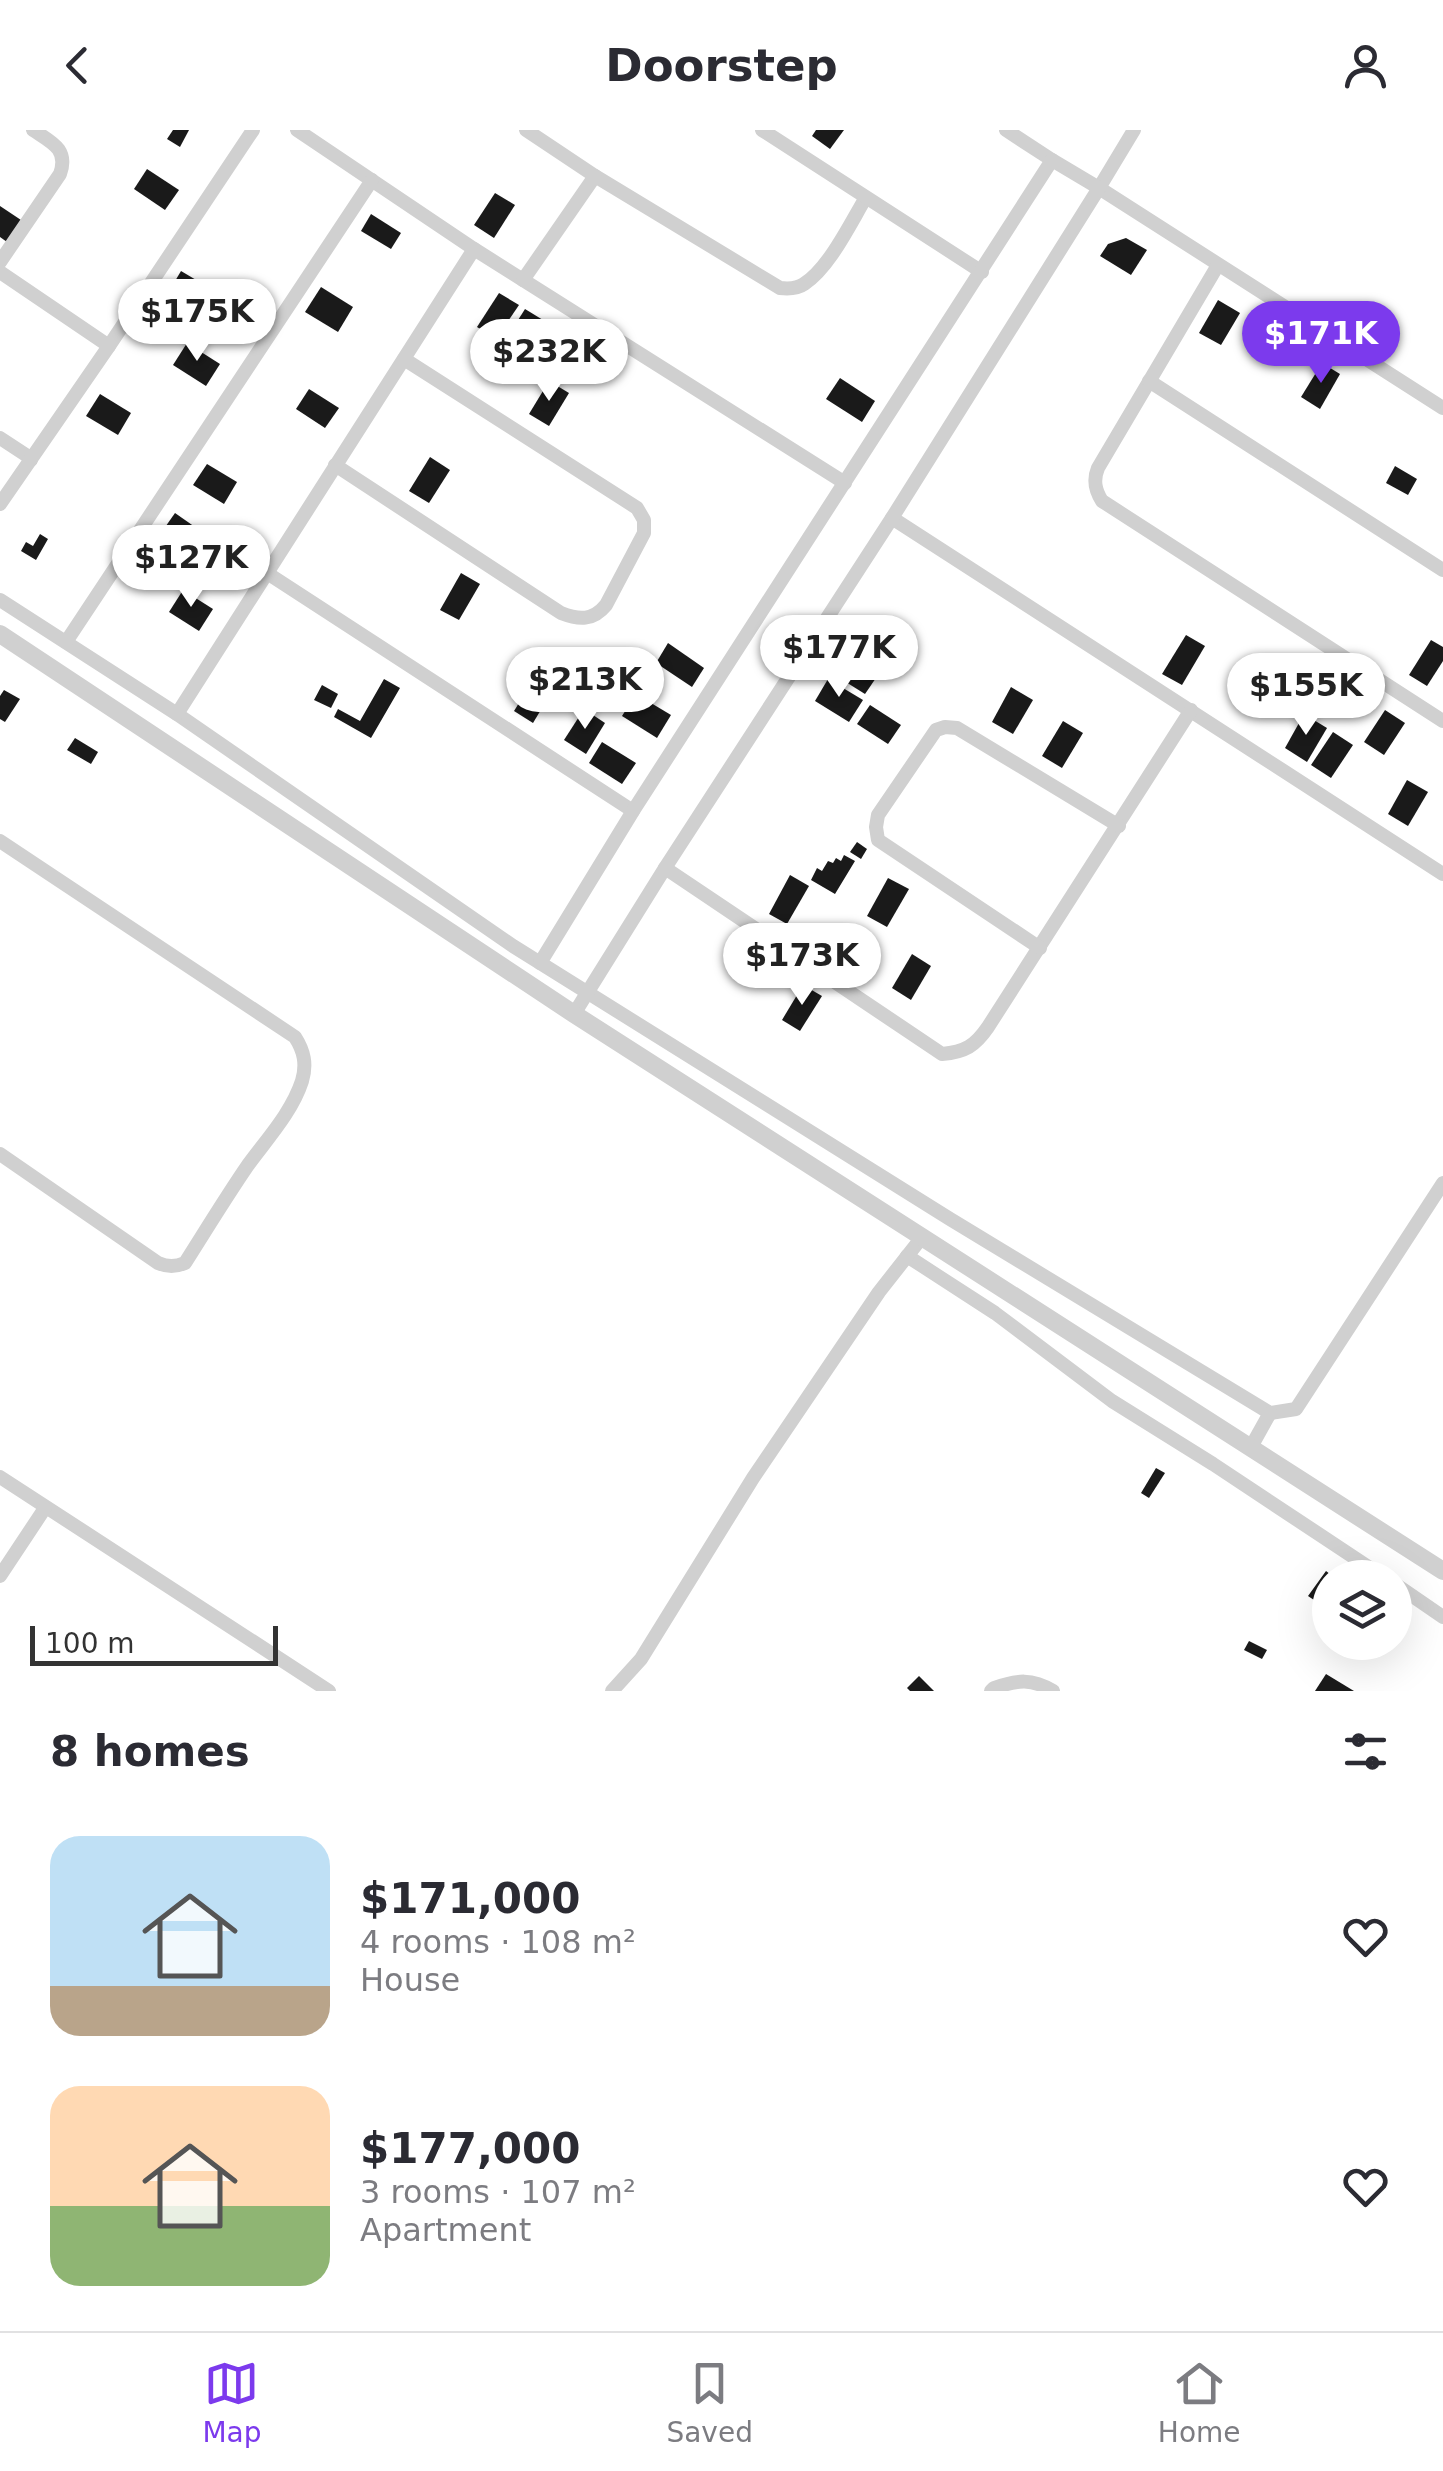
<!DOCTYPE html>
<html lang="en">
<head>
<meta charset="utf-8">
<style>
  body { margin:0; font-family:"DejaVu Sans",sans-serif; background:#f7f7f7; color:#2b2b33; height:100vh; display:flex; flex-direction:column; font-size:38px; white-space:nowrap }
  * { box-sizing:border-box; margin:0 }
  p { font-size:32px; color:#7c7c81 }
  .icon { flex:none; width:55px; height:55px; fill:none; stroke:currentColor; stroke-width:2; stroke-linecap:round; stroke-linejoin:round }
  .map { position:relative; height:1561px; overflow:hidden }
  .panel { display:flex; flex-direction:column; background:#fff; flex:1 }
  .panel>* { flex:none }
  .tools { position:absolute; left:1312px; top:1430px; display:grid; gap:20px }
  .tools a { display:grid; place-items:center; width:100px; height:100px; border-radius:50%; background:#fff; box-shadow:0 10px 40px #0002; font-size:50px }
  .scale { position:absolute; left:30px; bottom:25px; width:248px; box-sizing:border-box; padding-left:10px; border:5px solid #333; border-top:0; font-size:28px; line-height:35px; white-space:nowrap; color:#333; -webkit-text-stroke:8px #fff; paint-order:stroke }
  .price { position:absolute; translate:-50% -85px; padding:0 22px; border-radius:35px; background:#fff; color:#222; font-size:32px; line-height:65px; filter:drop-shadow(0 2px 5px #0008) }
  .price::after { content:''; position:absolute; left:50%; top:60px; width:30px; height:22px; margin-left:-15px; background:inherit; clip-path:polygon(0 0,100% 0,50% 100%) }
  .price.selected { background:#7c3aed; color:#fff }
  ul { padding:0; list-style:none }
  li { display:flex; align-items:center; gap:30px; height:250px; padding:0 50px }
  li span { display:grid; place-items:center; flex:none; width:280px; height:200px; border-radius:30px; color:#555 }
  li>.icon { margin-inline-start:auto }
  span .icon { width:120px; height:120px; fill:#fffc; stroke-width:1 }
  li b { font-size:42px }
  h2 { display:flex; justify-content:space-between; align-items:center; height:120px; padding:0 50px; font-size:42px }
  header { display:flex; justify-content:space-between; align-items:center; height:130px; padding:0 50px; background:#fff; font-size:45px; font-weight:800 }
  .dock { display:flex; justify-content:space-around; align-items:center; height:140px; border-top:2px solid #e1e1e2; background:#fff; font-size:28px; color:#7c7c81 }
  .dock a { display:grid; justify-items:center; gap:5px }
  .dock .selected { color:#7c3aed }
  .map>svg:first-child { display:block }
  .building { fill:#1a1a1a }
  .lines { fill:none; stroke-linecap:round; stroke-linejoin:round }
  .minor { stroke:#d0d0d0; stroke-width:14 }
  .tertiary { stroke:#d0d0d0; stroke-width:18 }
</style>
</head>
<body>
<header><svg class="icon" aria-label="back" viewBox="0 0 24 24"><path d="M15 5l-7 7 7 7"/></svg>Doorstep<svg class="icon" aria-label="person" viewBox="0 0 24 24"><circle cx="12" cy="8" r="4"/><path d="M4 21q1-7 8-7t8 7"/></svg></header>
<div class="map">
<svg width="1443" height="1561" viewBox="0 0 1443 1561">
  <rect width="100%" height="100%" fill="#fff"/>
  <g class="building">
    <polygon points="173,0 189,0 180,17 167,9"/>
    <polygon points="816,0 844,0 830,19 812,6"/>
    <polygon points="147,39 179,60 165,80 134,59"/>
    <polygon points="495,63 515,75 494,108 474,95"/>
    <polygon points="0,76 21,90 7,112 0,107"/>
    <polygon points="371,84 401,103 391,119 361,101"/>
    <polygon points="1126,108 1147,120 1131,145 1100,126 1108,114"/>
    <polygon points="181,141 213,160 200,182 168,163"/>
    <polygon points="321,157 353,177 338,202 305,182"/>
    <polygon points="499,163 519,175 496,209 477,197"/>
    <polygon points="1218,170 1240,183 1221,215 1199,203"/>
    <polygon points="525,179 543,190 521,225 503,214"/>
    <polygon points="187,213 220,234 206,256 173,235"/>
    <polygon points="1322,233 1340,244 1320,279 1301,267"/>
    <polygon points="840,248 875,271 862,292 826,269"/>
    <polygon points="549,251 569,263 549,296 529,284"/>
    <polygon points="309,259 339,278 325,298 296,279"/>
    <polygon points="100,264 131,283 118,305 86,286"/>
    <polygon points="430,327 450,340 429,373 409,361"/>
    <polygon points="207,334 237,352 224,374 193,355"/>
    <polygon points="1395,336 1417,349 1408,365 1386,353"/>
    <polygon points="175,383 205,404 191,423 161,403"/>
    <polygon points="40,404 48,409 36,430 21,421 26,412 33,416"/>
    <polygon points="461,443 480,454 459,490 440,480"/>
    <polygon points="183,460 213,479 199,501 169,482"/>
    <polygon points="862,501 893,519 882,539 851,521"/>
    <polygon points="1186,505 1205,516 1182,555 1162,544"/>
    <polygon points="1431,510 1443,517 1443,531 1427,556 1409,545"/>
    <polygon points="668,513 704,538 692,557 656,533"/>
    <polygon points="845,525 878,545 865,564 833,544"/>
    <polygon points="535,547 554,558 533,593 514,581"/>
    <polygon points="384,549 400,558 371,608 334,587 338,579 360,591"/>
    <polygon points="828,549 863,570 849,592 815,571"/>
    <polygon points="322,555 338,564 331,578 314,570"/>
    <polygon points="1011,557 1033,570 1013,604 992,592"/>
    <polygon points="4,560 20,569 5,592 0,589 0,566"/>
    <polygon points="636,564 671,585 657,608 622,586"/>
    <polygon points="870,575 901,595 888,614 857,594"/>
    <polygon points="584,579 605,593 586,624 564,610"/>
    <polygon points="1385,580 1405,593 1384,625 1364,612"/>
    <polygon points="1304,584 1327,598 1307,632 1285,618"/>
    <polygon points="1063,591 1083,603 1062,638 1042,626"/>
    <polygon points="1333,602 1353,615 1331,648 1311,635"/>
    <polygon points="75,608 98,622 91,634 67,620"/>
    <polygon points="602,612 636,633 622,654 589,633"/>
    <polygon points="1407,650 1428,662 1408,696 1388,684"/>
    <polygon points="857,712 867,719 861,729 850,722"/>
    <polygon points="844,725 855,731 835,764 811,750 817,738 822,741 828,731 833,733 836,728 841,731"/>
    <polygon points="790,745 809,756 787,794 769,784"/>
    <polygon points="888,748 909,759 887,797 867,786"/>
    <polygon points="912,824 931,836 911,870 892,858"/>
    <polygon points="803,855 822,866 800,901 782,890"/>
    <polygon points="1156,1338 1165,1343 1149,1368 1141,1363"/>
    <polygon points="1326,1441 1335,1448 1330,1448 1330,1453 1317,1472 1308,1466"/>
    <polygon points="1249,1511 1267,1520 1262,1529 1244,1520"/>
    <polygon points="1326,1544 1354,1561 1315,1561"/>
    <polygon points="919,1546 934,1561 910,1561 907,1558"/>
  </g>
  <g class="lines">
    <g class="minor">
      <polyline points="297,0 474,119 845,353"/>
      <path d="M 526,0 L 595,46 L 780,158 C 789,159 797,159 804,154 C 829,138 850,94 865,69"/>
      <polyline points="762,0 982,142"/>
      <polyline points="1006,0 1052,30"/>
      <polyline points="1134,0 1099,58 1443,278"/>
      <path d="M 0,132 L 60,44 C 69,19 51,12 33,0"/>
      <path d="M 1218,135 L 1098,338 C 1093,350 1095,360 1102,371 L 1443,591"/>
      <polyline points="0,142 109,216"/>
      <polyline points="523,150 595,46"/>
      <polyline points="1149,251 1443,440"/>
      <polyline points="0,308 29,327 31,330"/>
      <path d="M 335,335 L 561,483 C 579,490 593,491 606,475 L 644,403 L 644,390 L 637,378 L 404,229"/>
      <polyline points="0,374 109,216 253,0"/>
      <polyline points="892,388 1443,744"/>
      <polyline points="267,443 633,681"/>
      <polyline points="0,470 177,584 513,816 950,1089 1270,1283 1296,1279 1443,1053"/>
      <polyline points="66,512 372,50"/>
      <polyline points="177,584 474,119"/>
      <path d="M 0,711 L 295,907 C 304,921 307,934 302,951 C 292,982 267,1009 248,1035 C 226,1067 206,1100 185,1133 C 175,1137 168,1137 158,1133 L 0,1024"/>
      <path d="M 665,738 L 942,924 C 965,922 975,916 988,897 L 1191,580"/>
      <polyline points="1040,818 878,710 876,697 878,685 936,600 945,597 957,598 1119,696"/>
      <polyline points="540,833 633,681 1052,30 1099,58 892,388 665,738 574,884"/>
      <polyline points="907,1126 995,1183 1112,1271 1213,1334 1385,1448"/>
      <polyline points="1251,1317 1270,1283"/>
      <polyline points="0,1347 329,1561"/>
      <polyline points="0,1446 45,1378"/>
      <polyline points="1395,1454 1443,1487"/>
      <polyline points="612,1561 641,1529 753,1348 879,1162 923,1106"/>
      <path d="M 991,1561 L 994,1558 C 1017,1550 1032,1548 1053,1561"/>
    </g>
    <polyline class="tertiary" points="0,504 574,884 1443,1441"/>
  </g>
</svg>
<div class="tools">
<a><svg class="icon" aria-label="layers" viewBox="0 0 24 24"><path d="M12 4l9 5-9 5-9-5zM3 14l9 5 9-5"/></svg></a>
</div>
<div class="scale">100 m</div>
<b class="price" style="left:197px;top:234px">$175K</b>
<b class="price selected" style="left:1321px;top:256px">$171K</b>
<b class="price" style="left:549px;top:274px">$232K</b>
<b class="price" style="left:191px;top:480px">$127K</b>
<b class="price" style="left:839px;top:570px">$177K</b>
<b class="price" style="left:585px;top:602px">$213K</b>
<b class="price" style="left:1306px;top:608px">$155K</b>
<b class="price" style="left:802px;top:878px">$173K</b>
</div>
<section class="panel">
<h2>8 homes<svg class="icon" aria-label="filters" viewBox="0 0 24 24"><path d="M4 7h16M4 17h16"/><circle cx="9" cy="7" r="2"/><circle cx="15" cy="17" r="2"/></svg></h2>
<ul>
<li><span style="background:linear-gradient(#bfe0f5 75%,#b9a48a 0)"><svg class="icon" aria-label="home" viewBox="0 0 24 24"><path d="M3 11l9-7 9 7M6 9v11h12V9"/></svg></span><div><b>$171,000</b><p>4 rooms · 108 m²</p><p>House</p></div><svg class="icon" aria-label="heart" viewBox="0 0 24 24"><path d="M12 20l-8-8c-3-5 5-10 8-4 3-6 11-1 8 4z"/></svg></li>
<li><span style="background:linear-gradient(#ffd9b3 60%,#8fb573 0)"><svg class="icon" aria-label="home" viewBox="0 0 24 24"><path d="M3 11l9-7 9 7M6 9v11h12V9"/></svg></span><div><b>$177,000</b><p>3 rooms · 107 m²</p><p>Apartment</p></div><svg class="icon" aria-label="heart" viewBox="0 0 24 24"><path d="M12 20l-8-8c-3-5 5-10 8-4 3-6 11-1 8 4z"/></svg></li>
</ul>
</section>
<nav class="dock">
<a class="selected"><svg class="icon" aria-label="map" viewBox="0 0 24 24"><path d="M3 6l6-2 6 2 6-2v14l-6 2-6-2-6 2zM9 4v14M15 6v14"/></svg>Map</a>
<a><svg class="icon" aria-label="saved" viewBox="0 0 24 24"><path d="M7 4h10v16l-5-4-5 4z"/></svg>Saved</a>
<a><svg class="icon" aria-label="home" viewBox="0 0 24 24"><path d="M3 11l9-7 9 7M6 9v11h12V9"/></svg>Home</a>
</nav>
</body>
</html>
